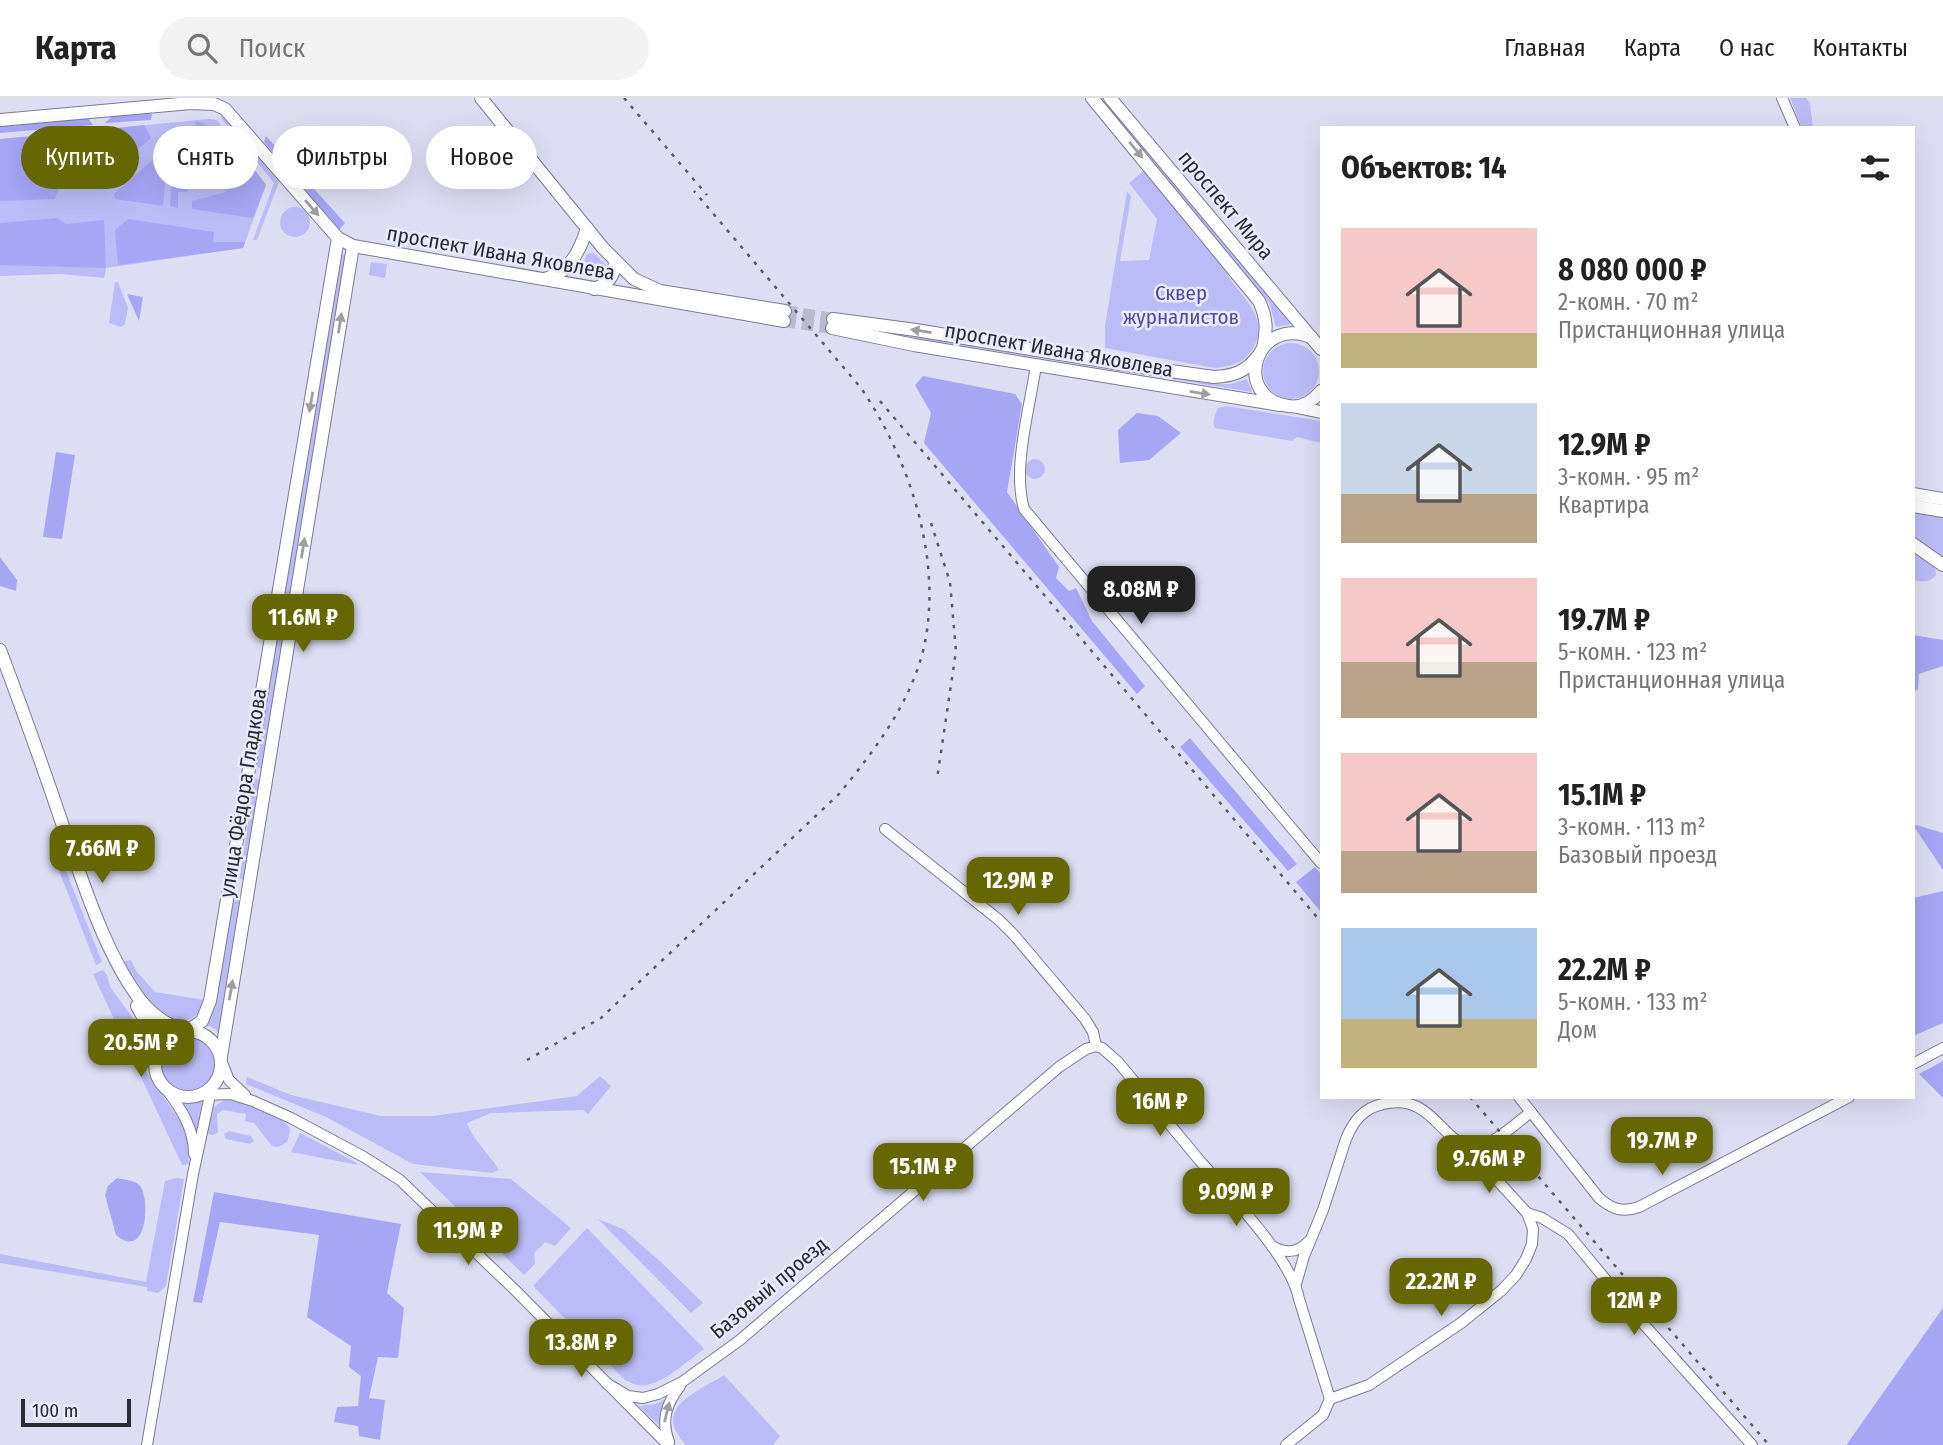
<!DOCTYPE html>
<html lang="ru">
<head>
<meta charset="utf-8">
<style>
  body { margin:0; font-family:"Fira Sans Condensed",sans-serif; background:#f2f2f2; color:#222; height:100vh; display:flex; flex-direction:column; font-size:26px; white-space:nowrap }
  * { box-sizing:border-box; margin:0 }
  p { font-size:23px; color:#767676 }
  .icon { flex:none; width:38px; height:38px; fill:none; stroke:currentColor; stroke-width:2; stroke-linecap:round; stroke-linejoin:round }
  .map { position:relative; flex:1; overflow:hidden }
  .drawer { position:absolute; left:1320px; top:28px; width:595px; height:973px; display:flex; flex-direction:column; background:#fff; border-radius:0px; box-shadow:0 7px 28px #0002 }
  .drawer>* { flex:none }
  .guide { position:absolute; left:21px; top:28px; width:665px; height:63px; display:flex; gap:14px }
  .scale { position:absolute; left:21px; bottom:18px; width:110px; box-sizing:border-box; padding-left:7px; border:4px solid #2a2a33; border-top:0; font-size:19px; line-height:24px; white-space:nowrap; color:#2a2a33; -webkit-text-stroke:5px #eaebfd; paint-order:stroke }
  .price { position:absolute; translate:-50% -60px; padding:0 16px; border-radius:14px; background:#656703; color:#fff; font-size:23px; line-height:46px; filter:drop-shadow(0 2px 4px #0008) }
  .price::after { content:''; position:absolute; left:50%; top:42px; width:21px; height:16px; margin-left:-10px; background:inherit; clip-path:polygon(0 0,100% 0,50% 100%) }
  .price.on { background:#222; color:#fff }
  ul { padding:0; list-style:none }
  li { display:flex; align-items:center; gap:21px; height:175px; padding:0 21px }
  li span { display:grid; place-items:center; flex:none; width:196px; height:140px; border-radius:0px; color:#555 }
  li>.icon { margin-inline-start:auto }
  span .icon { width:84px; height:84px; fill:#fffc; stroke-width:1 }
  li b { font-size:30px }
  h2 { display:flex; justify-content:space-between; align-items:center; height:84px; padding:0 21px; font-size:30px }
  .chip { padding:0 24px; border-radius:32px; background:#fff; box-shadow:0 7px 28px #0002; font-size:24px; line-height:63px }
  .chip.on { background:#656703; color:#fff }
  header { display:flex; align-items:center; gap:42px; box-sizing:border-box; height:98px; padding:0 35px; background:#fff; border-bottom:2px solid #e0e0e0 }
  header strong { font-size:33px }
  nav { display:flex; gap:38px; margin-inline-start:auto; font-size:24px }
  .search { width:490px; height:63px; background:#f2f2f2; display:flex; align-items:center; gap:18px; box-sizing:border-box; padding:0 24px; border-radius:38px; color:#767676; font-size:26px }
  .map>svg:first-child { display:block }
  .green { fill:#bbbbf8 }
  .forest { fill:#a7a6f5 }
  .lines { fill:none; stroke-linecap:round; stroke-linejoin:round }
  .major-tunnel { stroke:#b9bacd; stroke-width:12; stroke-dasharray:12 6; stroke-linecap:butt }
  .minor-casing { stroke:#7b7b8f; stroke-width:12 }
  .major-casing { stroke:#7b7b8f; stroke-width:14 }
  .minor { stroke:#fff; stroke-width:10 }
  .major { stroke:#fff; stroke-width:12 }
  .rail { stroke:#5b5b68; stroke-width:2.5; stroke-dasharray:3.5 7; stroke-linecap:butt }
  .oneway { fill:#9f9fa3 }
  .labels { text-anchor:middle; stroke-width:5; stroke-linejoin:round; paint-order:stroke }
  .street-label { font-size:21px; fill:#2a2a33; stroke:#eaebfd }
  .park-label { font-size:21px; fill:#5147a3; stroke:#eaebfd }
</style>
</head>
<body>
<header>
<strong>Карта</strong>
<div class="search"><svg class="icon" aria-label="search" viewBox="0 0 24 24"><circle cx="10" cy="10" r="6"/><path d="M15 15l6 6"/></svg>Поиск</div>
<nav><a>Главная</a><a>Карта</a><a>О нас</a><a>Контакты</a></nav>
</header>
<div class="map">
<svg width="1943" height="1347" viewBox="0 0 1943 1347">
  <rect width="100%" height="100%" fill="#dddef4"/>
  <g class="green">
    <polygon points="1098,0 1104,0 1292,226 1276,229 1269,204"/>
    <polygon points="1790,0 1806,0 1810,5 1813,30 1802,30"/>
    <polygon points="223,17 279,84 257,142 253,142 274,85 221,20"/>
    <polygon points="209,21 217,22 266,87 243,150 106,170 104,180 61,176 0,178 0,41"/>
    <path d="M 1145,72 L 1186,121 C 1191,136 1201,144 1213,154 C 1221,160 1222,168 1227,176 C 1242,201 1272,220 1252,252 C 1244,265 1230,269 1215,270 L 1105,250 L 1105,228 L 1127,93 L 1131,99 L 1120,163 L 1149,162 L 1157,121 L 1129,85 Z"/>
    <circle cx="295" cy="124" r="15"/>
    <path d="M 592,155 L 595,156 L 608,169 L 608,174 L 602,180 C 593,179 584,179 581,170 L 587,156 Z"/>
    <polygon points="340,156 347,158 262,671 255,668"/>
    <polygon points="371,164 387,166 385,180 369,177"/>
    <polygon points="115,184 118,184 128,210 125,226 121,229 109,225"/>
    <polygon points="833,224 1216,286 1231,286 1247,281 1252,294 833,227"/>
    <circle cx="1291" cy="273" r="28"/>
    <path d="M 1226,308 L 1321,323 L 1321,345 L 1297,339 L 1292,343 L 1215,330 C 1212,324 1215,316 1218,310 Z"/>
    <circle cx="1035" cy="371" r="10"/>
    <polygon points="1913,413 1943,419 1943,461 1913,440"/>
    <path d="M 1913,452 L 1935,466 L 1936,477 C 1929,485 1923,484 1913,482 Z"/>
    <polygon points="255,680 261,683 245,782 236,780 240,778 249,719 245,716 252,681"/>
    <polygon points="59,755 102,864 96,867 54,760"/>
    <polygon points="236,801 242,803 222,939 215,931 203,925 210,918 216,903 231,806"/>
    <path d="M 131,862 L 137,874 L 155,894 L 205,902 C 196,926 182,927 162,916 C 157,913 152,911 148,907 C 138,894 131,878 122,864 Z"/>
    <polygon points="103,872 107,877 110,889 149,942 147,975 181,1024 188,1043 189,1066 182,1067 93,876"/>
    <circle cx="188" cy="966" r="27"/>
    <path d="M 600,978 L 611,988 L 588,1016 L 583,1012 L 491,1015 L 467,1025 C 474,1044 489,1055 499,1072 L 492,1075 L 413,1066 L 326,1019 L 246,986 L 247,979 L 291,997 L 381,1018 L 433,1018 L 577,998 Z"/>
    <path d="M 225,1001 C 238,1004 287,1017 290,1032 C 290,1034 288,1042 287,1044 L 278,1049 L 272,1048 L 254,1025 L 245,1023 L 246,1016 L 223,1012 L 217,1016 L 218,1034 L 213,1037 L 208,1036 L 206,1028 L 210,1012 Z"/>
    <polygon points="202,1003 197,1036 196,1036 181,1004"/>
    <polygon points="229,1033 251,1038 254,1043 250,1046 226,1041 224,1036"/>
    <polygon points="300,1035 355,1064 358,1067 291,1054"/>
    <polygon points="420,1074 511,1081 571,1130 555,1148 545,1144 534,1155 535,1166 524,1177"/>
    <polygon points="176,1080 184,1081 166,1188 158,1195 147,1193 147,1189 0,1165 0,1156 146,1184 165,1083"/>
    <polygon points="598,1121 623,1131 662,1165 703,1205 691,1215"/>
    <path d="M 587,1130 L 704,1251 C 688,1263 666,1283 647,1287 C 639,1289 632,1285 625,1282 L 533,1188 Z"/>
    <path d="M 724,1277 L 780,1338 L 773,1347 L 686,1347 C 651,1310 696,1295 724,1277 Z"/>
    <polygon points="666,1301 662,1330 639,1308 655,1306"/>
  </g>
  <g class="forest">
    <polygon points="142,12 152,16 151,22 105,25 115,15"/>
    <polygon points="87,19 93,27 0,35 0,27"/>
    <polygon points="196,23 226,34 266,87 253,120 192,111 192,103 226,94 195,55"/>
    <polygon points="144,27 151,40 107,78 103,32"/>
    <polygon points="97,33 100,82 59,89 55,101 0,103 0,41"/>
    <polygon points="266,38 345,125 339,132 264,44"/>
    <polygon points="175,41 184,42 181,70 192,79 187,94 178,94 178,110 170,108"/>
    <polygon points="168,48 163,108 115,101 114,96"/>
    <polygon points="57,120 66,126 104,122 106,170 0,167 0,125"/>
    <polygon points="128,121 214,134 213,144 245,144 243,150 118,167 115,132"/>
    <polygon points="127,196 143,199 139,223"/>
    <polygon points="923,278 1015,296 1022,306 1007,394 1059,469 1056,480 1069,493 1076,490 1092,523 1145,588 1137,596 924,345 931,315 915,287"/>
    <polygon points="1137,315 1158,318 1181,335 1149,362 1120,365 1118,332"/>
    <polygon points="56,354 75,357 62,441 43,439"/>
    <polygon points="0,459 17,482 16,493 0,488"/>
    <polygon points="1913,537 1943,542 1943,568 1919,576 1918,591 1913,595"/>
    <polygon points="1190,640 1297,766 1288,773 1180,649"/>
    <polygon points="1913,726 1943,735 1943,772 1913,727"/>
    <polygon points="1315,769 1321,776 1321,814 1296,784"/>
    <polygon points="1943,793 1943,925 1913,938 1913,800"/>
    <polygon points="1943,963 1943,1000 1919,976"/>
    <path d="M 117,1080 C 124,1082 133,1082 138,1086 C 151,1094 149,1165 116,1137 L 105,1097 L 108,1088 Z"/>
    <polygon points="214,1094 401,1126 387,1195 404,1210 398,1260 378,1259 369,1300 385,1302 380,1342 359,1338 358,1328 334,1324 337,1309 358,1308 361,1278 349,1269 351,1248 307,1219 319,1137 220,1124 202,1205 193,1204"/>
    <polygon points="1943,1210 1943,1347 1847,1347 1847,1346"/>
  </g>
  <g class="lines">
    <g class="major-tunnel">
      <polyline points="785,213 833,221"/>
      <polyline points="784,223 832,230"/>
    </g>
    <g class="minor-casing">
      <g id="minor">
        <polyline points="1782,0 1795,30"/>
        <path d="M 1036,267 C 1030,310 1012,369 1024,411 L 1321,765"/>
        <polyline points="885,731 999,822 1014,837 1085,921 1093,934 1096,948"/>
        <polyline points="221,962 229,982 245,997"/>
        <polyline points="1913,966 1943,950"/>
        <path d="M 167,992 C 182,1012 194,1031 194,1056"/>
        <polyline points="201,997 231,996 253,1003 291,1020 364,1059 400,1082 516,1193 668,1347"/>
        <path d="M 1519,999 L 1599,1100 C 1612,1111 1622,1115 1639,1109 L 1849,999"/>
        <polyline points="1527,1115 1542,1120 1568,1136 1630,1211 1752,1347"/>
        <path d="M 1272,1148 C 1286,1156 1297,1155 1308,1144"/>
        <path d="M 1296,1186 L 1304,1158 L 1323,1112 L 1346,1041 C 1353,1024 1363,1010 1383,1006 C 1432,994 1441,1045 1471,1048 C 1492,1050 1516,1025 1531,1014"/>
        <path d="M 606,1285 L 628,1298 L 643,1300 L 658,1296 L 682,1284 L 740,1242 L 1059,969 L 1086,951 L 1096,948 L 1102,950 L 1118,964 C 1145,997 1173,1030 1200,1063 C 1228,1095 1292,1161 1299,1201 L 1330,1301 L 1323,1317 L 1286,1347"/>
        <polyline points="1330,1301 1369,1287 1461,1225 1502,1192 1516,1177 1526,1161 1532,1146 1533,1131 1527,1115 1464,1046"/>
        <path d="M 669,1344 C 661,1323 666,1306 680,1288"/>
        <polyline points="147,1347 193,1076 212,988"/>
      </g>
    </g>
    <g class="major-casing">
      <g id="major">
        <polyline points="481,0 603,150 634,181 660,193 785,213"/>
        <path d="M 1092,0 L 1259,203 C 1267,220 1267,232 1263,250"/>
        <polyline points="1110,0 1321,251"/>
        <polyline points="0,22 191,5 214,6 225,11 338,140 353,148 784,223"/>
        <path d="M 547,180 C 569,175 581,150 587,130"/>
        <path d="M 594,191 C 608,185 614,180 615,164"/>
        <path d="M 833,221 L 916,232 L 1127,267 L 1214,279 C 1233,278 1246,274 1258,258"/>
        <polyline points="832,230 914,247 1280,307"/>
        <path d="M 1311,239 C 1255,217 1231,299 1288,308 C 1301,310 1313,303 1321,293"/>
        <polyline points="1297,309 1321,314"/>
        <polyline points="1913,396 1943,401"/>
        <polyline points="1913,408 1943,413"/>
        <polyline points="1913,446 1943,467"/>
        <path d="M 0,552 C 22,610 43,669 63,728 C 83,784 105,856 141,903 C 153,918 167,927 184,933"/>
        <polyline points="137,908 153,937 156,956"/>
        <circle cx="188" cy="966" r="33"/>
        <polyline points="187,933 202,923 210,903 338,140"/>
        <polyline points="221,959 353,148"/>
      </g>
    </g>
    <use href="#minor" class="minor"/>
    <use href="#major" class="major"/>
    <g class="rail">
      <polyline points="624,0 707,97"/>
      <polyline points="880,303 1321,824"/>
      <polyline points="931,425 950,484 956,553 937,681"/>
      <path d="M 527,962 L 601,920 L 839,696 C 874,653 911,605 924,549 C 943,462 910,362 861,290 L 694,93"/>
      <polyline points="1470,999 1769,1347"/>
    </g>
  </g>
  <defs><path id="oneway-solid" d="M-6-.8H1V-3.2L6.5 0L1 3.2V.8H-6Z" transform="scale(1.75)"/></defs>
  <g class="oneway">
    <use href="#oneway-solid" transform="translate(1136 52) rotate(50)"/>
    <use href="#oneway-solid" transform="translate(312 110) rotate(49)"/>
    <use href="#oneway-solid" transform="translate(340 225) rotate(-81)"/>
    <use href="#oneway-solid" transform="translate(921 233) rotate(-171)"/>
    <use href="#oneway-solid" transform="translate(1200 295) rotate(9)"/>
    <use href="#oneway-solid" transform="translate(311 304) rotate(100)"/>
    <use href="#oneway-solid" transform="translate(303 450) rotate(-81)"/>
    <use href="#oneway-solid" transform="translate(231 892) rotate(-80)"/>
    <use href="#oneway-solid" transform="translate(667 1314) rotate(-76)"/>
  </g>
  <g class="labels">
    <g class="street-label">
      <text transform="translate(1226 107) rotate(50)" y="7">проспект Мира</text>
      <text transform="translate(501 155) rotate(10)" y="7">проспект Ивана Яковлева</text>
      <text transform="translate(1059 252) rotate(10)" y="7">проспект Ивана Яковлева</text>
      <text transform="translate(243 695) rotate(-81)" y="7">улица Фёдора Гладкова</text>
      <text transform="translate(769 1190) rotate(-40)" y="7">Базовый проезд</text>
    </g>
    <g class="park-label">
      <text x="1181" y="202">Сквер<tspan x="1181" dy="24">журналистов</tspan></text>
    </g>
  </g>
</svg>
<div class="scale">100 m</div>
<b class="price on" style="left:1141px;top:528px">8.08M ₽</b>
<b class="price" style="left:303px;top:556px">11.6M ₽</b>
<b class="price" style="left:102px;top:787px">7.66M ₽</b>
<b class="price" style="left:1018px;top:819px">12.9M ₽</b>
<b class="price" style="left:141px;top:981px">20.5M ₽</b>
<b class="price" style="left:1160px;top:1040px">16M ₽</b>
<b class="price" style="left:1662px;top:1079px">19.7M ₽</b>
<b class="price" style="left:1489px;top:1097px">9.76M ₽</b>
<b class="price" style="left:923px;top:1105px">15.1M ₽</b>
<b class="price" style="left:1236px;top:1130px">9.09M ₽</b>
<b class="price" style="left:468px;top:1169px">11.9M ₽</b>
<b class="price" style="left:1441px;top:1220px">22.2M ₽</b>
<b class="price" style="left:1634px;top:1239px">12M ₽</b>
<b class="price" style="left:581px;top:1281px">13.8M ₽</b>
<div class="guide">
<a class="chip on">Купить</a>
<a class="chip">Снять</a>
<a class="chip">Фильтры</a>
<a class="chip">Новое</a>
</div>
<section class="drawer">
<h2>Объектов: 14<svg class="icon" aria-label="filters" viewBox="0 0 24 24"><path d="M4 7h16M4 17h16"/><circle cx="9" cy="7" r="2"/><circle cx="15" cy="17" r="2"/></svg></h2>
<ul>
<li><span style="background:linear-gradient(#f6c9c9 75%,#c2b280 0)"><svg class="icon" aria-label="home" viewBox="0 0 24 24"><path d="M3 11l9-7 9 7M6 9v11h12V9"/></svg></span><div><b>8 080 000 ₽</b><p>2-комн. · 70 m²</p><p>Пристанционная улица</p></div></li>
<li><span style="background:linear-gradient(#c9d6e8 65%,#b9a48a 0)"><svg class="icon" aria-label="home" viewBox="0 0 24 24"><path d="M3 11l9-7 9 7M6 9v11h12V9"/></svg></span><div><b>12.9M ₽</b><p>3-комн. · 95 m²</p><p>Квартира</p></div></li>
<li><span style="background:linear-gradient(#f6c9c9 60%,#b9a48a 0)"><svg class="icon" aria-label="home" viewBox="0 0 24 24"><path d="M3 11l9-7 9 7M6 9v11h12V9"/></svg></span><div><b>19.7M ₽</b><p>5-комн. · 123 m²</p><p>Пристанционная улица</p></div></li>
<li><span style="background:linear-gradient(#f6c9c9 70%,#b9a48a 0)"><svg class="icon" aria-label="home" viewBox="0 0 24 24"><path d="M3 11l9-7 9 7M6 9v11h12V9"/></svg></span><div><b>15.1M ₽</b><p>3-комн. · 113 m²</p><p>Базовый проезд</p></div></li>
<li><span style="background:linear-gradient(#a9c7e8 65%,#c2b280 0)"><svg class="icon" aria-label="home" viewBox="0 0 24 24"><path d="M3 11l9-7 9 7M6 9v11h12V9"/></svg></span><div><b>22.2M ₽</b><p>5-комн. · 133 m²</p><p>Дом</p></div></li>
</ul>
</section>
</div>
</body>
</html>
